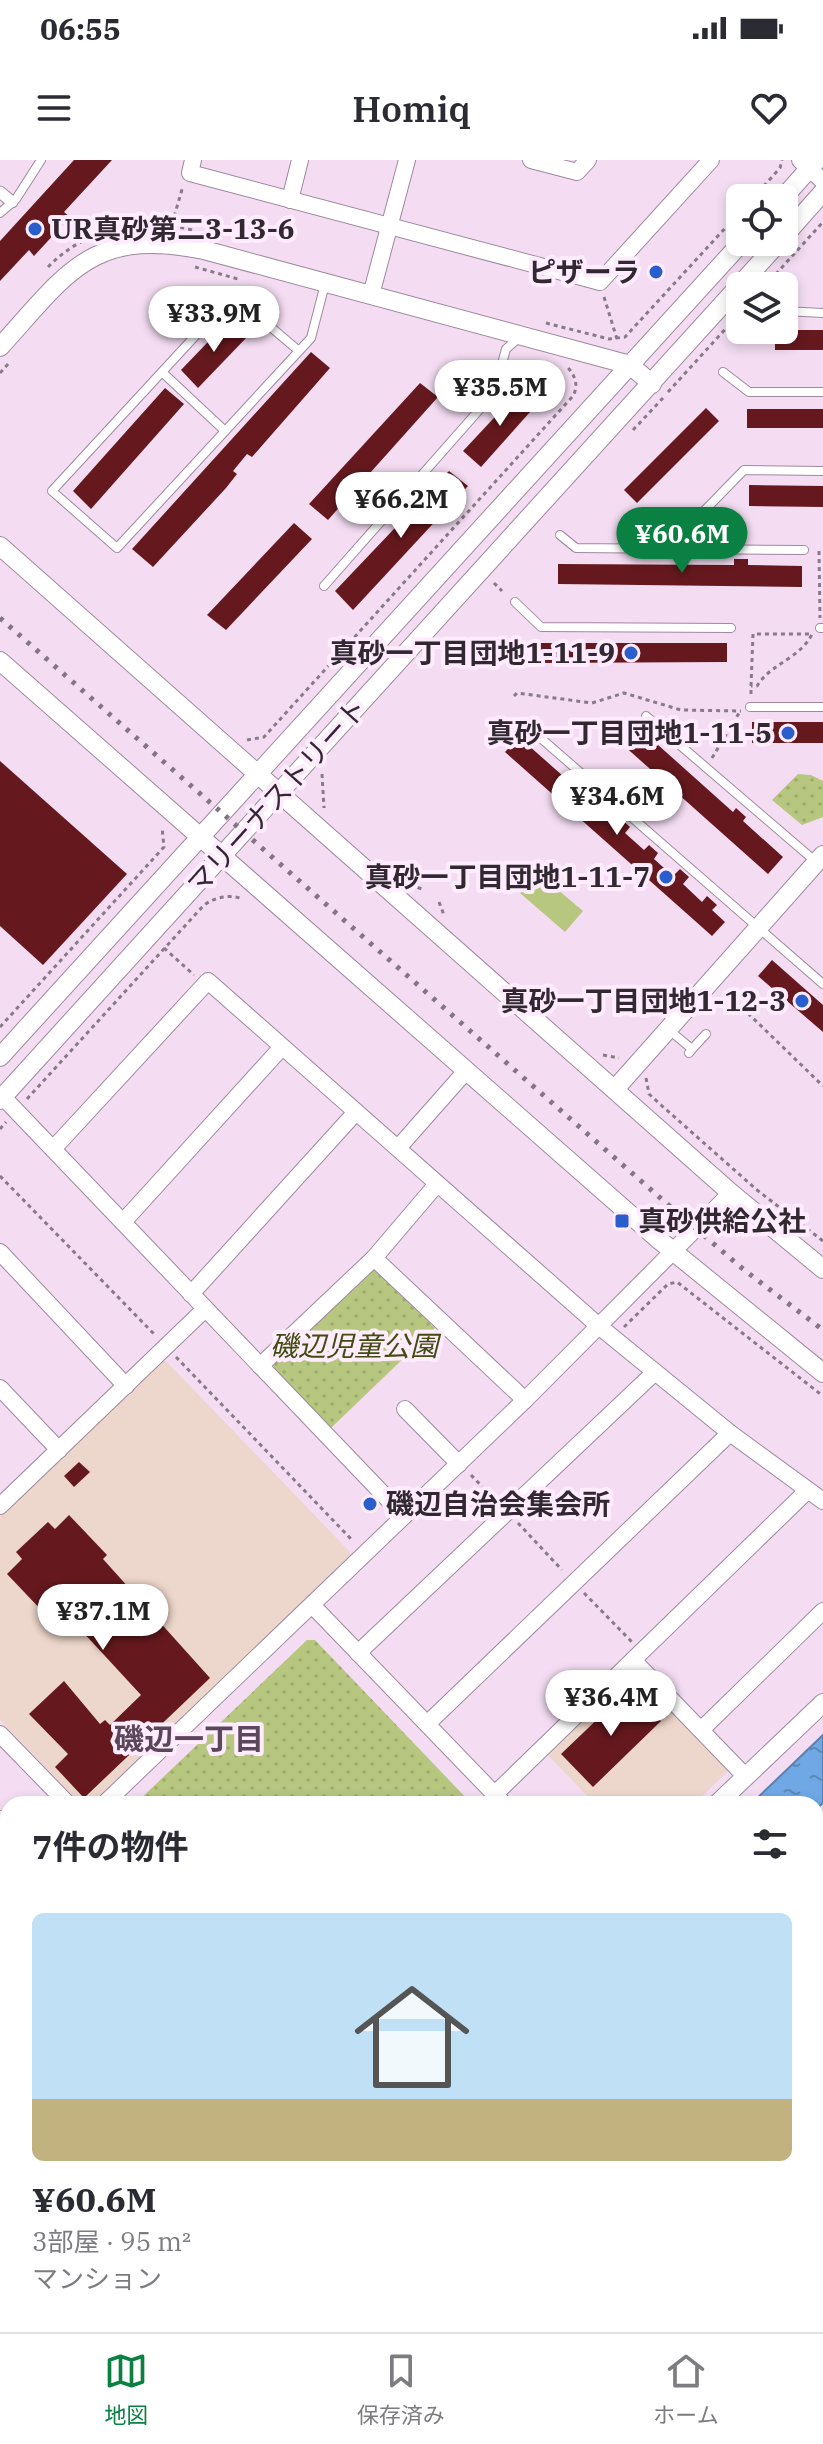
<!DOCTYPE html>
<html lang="ja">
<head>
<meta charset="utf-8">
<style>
  body { margin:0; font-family:"IBM Plex Serif","Noto Sans JP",serif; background:#f7f7f7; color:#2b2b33; height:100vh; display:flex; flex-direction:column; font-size:30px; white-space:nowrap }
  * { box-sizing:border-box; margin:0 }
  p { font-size:26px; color:#7c7c81 }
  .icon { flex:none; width:44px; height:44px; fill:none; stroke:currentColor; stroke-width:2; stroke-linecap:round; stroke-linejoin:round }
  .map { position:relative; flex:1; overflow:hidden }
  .drawer { position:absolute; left:0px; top:1636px; width:824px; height:536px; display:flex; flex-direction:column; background:#fff; border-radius:24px 24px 0 0; box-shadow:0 4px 12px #0003 }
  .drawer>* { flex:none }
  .buttons { position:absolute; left:726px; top:24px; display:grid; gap:16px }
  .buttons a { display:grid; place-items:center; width:72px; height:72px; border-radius:12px; background:#fff; box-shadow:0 4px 12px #0003; font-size:40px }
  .price { position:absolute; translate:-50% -68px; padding:0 18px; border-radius:28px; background:#fff; color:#222; font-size:26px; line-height:52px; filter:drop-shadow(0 2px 4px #0008) }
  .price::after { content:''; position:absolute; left:50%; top:48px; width:24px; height:18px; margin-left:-12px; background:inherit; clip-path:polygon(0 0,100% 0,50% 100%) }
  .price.active { background:#0b8043; color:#fff }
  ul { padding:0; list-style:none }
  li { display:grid; align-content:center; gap:16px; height:424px; padding:0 32px }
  li span { display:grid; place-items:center; height:248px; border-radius:12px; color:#555 }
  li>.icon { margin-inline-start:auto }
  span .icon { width:144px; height:144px; fill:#fffc; stroke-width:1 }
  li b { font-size:34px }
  h2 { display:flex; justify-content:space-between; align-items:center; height:96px; padding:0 32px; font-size:34px }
  .status { display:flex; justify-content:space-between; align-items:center; height:56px; padding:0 40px; background:#fff; direction:ltr }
  .status svg { height:22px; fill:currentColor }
  header { display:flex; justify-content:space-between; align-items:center; height:104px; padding:0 32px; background:#fff; font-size:36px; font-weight:600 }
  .tabs { display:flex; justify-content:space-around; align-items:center; height:112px; border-top:2px solid #e1e1e2; background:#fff; font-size:22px; color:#7c7c81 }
  .tabs a { display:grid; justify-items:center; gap:4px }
  .tabs .active { color:#0b8043 }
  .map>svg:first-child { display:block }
  .education { fill:#edd6cb }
  .green { fill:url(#green-dots) }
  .pitch { fill:#b7c780 }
  .water { fill:url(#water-ripples); stroke:#5c82af; stroke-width:2 }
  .building { fill:#65191e }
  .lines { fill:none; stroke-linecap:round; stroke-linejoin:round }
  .service-casing { stroke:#9e899e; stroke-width:10 }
  .pedestrian-casing { stroke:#9e899e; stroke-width:13 }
  .minor-casing { stroke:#9e899e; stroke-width:18 }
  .tertiary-casing { stroke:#9e899e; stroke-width:20 }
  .path { stroke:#897a89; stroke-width:3; stroke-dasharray:4 4; stroke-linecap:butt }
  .service { stroke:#fff; stroke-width:8 }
  .pedestrian { stroke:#fff; stroke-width:11 }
  .minor { stroke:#fff; stroke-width:16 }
  .tertiary { stroke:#fff; stroke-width:18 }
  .rail { stroke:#847584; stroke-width:5; stroke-dasharray:4 8; stroke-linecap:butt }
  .poi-dot { fill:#2b5ecd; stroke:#feecfe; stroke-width:3 }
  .labels { text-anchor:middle; stroke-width:8; stroke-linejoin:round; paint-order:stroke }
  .poi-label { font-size:28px; font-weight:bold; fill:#312831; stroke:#feecfe; text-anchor:end }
  .street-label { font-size:28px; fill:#312831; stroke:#feecfe }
  .park-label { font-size:28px; font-style:italic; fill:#404b0d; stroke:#feecfe }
  .neighbourhood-label { font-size:30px; font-weight:bold; fill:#5a485a; stroke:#feecfe }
</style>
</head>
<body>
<div class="status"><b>06:55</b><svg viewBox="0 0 49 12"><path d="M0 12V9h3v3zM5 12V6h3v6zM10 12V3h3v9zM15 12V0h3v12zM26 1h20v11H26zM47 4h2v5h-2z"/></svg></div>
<header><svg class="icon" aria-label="menu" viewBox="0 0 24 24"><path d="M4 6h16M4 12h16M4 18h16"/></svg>Homiq<svg class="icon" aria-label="heart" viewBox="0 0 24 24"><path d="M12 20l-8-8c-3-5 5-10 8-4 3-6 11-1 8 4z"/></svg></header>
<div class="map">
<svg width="823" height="2172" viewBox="0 0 823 2172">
  <defs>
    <pattern id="green-dots" width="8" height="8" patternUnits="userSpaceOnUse" patternTransform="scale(2)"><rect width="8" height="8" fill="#b7c780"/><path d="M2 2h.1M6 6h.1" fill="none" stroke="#9eab6f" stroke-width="1.8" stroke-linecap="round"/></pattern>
    <pattern id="water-ripples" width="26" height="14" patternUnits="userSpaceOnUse" patternTransform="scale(2)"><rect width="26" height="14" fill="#6fa8e5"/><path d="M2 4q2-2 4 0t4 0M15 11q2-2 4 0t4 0" fill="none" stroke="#5c89ba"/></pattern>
  </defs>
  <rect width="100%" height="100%" fill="#f4ddf3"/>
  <g class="education">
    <polygon points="162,1201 166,1201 350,1392 350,1397 91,1644 81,1644 0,1560 0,1356"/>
    <polygon points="638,1515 729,1610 694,1644 595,1644 547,1594 630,1516"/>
  </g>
  <g class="green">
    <polygon points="798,614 811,615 823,621 823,657 802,665 772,640"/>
    <polygon points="370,1111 377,1111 435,1168 331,1268 274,1212 274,1204"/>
    <polygon points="307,1480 315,1480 472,1644 135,1644"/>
    <polygon points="823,1694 823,1788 816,1781 816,1700"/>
  </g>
  <polygon class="pitch" points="538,713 583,751 565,772 520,733"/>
  <g class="water">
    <polygon points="823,1575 823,1643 816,1649 816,1644 751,1644"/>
    <polygon points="208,2164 278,2164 270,2172 200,2172"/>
  </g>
  <g class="building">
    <polygon points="74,0 112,0 64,52 70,57 34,96 29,90 0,121 0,81"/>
    <polygon points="229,160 247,177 198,228 181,210"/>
    <rect x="775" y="170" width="48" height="20"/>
    <polygon points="311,192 330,208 252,297 247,294 233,311 237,314 226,328 153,407 132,389"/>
    <polygon points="420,223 438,237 328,360 309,344"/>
    <polygon points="165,228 184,244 91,349 73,331"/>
    <polygon points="521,229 538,243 481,307 463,291"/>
    <polygon points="706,248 719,261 637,343 624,330"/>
    <rect x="747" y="249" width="76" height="19"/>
    <polygon points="449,311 468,326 353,450 335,431"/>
    <polygon points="749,325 823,326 823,347 749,346"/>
    <polygon points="294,363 312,379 226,470 207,455"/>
    <polygon points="734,399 748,399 748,405 802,406 802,427 558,424 558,404 734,405"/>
    <polygon points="535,483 727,483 727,502 535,503"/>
    <rect x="752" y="562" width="71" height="21"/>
    <polygon points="638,567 733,652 736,648 746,657 743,661 783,697 768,714 622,584"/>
    <polygon points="519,577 616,663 620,658 630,667 625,673 644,690 649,685 658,693 654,699 673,716 680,709 689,717 683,724 702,742 707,736 717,745 712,750 725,762 712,776 505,592"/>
    <polygon points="0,601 127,714 43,805 0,766"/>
    <polygon points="772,800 823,845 823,872 758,816"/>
    <polygon points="79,1302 90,1312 74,1327 64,1316"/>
    <polygon points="69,1355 107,1395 103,1399 210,1518 84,1638 55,1607 68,1594 29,1554 64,1521 100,1564 105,1560 110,1565 141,1535 56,1443 45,1454 7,1414 22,1399 16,1392 48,1362 55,1369"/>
    <polygon points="630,1528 661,1561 593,1627 561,1594"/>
  </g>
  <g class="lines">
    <g class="service-casing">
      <g id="service">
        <polyline points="0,53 16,39 41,0"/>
        <polyline points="784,151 823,153"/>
        <polyline points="299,191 233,135 52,331 117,388 299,191 311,178 325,124"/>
        <polyline points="162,212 225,271"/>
        <polyline points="723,212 749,232 823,232"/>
        <polyline points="560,375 576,388 804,390"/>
        <polyline points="667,389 744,310 823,311"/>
        <polyline points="324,426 494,233 506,189 521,176"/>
        <polyline points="515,442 541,467 731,468"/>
        <polyline points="820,468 823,468"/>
        <polyline points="750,547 823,547"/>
        <polyline points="646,556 815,701"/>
        <polyline points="528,567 823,824"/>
        <polyline points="669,870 692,889 689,893"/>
        <polyline points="692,889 706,874"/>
      </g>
    </g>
    <g class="pedestrian-casing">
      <polyline id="pedestrian" points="0,32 12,42"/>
    </g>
    <g class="minor-casing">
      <g id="minor">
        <polyline points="193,0 190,13 600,122 711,0"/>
        <polyline points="531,0 577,12 588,0"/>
        <polyline points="800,0 823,21"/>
        <polyline points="290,40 300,0"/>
        <polyline points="371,135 407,0"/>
        <polyline points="3,937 404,1356"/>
        <polyline points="398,988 466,911"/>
        <polyline points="53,989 208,821 600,1167 730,1273 823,1341"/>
        <polyline points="123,1062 282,887"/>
        <polyline points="0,1092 126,1226"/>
        <polyline points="374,1098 525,1240"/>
        <polyline points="191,1134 356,952"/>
        <polyline points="260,1206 374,1098 437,1024"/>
        <polyline points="0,1228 59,1290"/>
        <polyline points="405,1249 459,1304"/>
        <polyline points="0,1346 205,1149"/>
        <polyline points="312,1445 504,1644"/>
        <polyline points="358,1493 654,1213"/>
        <polyline points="633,1500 746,1617"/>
        <polyline points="427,1564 730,1273"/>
        <polyline points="701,1570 823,1451"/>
        <polyline points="0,1574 68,1644"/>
        <polyline points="494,1635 807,1331"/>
        <polyline points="104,1644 525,1240 731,1033"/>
        <polyline points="0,1659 8,1667"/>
        <polyline points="0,1743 8,1735"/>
        <polyline points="0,1837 8,1829"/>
        <polyline points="0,1973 8,1965"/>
        <polyline points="816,2052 823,2059"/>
        <polyline points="0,2070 8,2079"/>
        <polyline points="816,2099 823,2093"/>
        <polyline points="418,2164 426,2172"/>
        <polyline points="69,2172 78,2164"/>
        <polyline points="384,2172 393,2164"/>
        <polyline points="504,2172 512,2164"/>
        <polyline points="622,2172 630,2164"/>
        <polyline points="740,2172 749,2164"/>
      </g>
    </g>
    <g class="tertiary-casing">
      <g id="tertiary">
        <polyline points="783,38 817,0"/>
        <polyline points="784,76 823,32"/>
        <path d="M 0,187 C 68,112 92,67 204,90 L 630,205 L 652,224"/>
        <polyline points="0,386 731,1033 823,1109"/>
        <polyline points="0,501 658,1079 823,1213"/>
        <polyline points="0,897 742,82"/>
        <polyline points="615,929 823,695"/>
        <polyline points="0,940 779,82"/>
        <polyline points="717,1644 823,1543"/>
        <polyline points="816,1676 823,1670"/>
        <polyline points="816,1969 823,1976"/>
        <polyline points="166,2172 174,2164"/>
        <polyline points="308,2172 316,2164"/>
      </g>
    </g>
    <g class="path">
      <polyline points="753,38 780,8 782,0"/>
      <polyline points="172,64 183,26"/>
      <path d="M 48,107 C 86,68 140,56 192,70"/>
      <polyline points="195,107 238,119"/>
      <polyline points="765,126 823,62"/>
      <polyline points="604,137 617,179"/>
      <polyline points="546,163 609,179 625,177 740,52"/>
      <polyline points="0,213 9,203"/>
      <polyline points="668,232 740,153"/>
      <polyline points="633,270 663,238"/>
      <polyline points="819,391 820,458"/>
      <polyline points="494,423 502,431"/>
      <path d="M 751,534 L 751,526 L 753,474 L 812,474 C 801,498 771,503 757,526 L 751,526"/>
      <polyline points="514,536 517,533 592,543 624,533 681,550 741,551"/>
      <path d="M 247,580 L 264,577 L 573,236 C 579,225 575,214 566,206"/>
      <polyline points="712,598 739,553"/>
      <polyline points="322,614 324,648"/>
      <polyline points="410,725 425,730"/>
      <polyline points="439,742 444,755"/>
      <polyline points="164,788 194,815"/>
      <polyline points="725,831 823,926"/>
      <polyline points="0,867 164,687 162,667"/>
      <polyline points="603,895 619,898"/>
      <polyline points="646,918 649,934 661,945 757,1030 823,1081"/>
      <path d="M 27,939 L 204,745 C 216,737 229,734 243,739"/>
      <polyline points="0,969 6,962"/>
      <polyline points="0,1016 154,1174"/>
      <polyline points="624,1167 668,1124 677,1122 823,1236"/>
      <polyline points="176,1197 353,1381"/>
      <polyline points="471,1315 496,1341"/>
      <polyline points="518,1363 562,1410"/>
      <polyline points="584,1433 632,1482"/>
      <polyline points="816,2125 823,2118"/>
      <polyline points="766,2172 775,2164"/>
    </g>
    <use href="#service" class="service"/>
    <use href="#pedestrian" class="pedestrian"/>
    <use href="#minor" class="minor"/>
    <use href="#tertiary" class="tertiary"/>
    <polyline class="rail" points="0,458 665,1042 743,1109 823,1170"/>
  </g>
  <g class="poi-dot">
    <circle cx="35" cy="69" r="8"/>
    <circle cx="656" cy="112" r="8"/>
    <circle cx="631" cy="493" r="8"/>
    <circle cx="788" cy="573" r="8"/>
    <circle cx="666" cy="717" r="8"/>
    <circle cx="802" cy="841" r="8"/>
    <rect x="614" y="1053" width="16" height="16" rx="4"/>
    <circle cx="370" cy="1344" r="8"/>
  </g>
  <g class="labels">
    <g class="poi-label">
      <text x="51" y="79" text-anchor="start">UR真砂第二3-13-6</text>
      <text x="640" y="122">ピザーラ</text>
      <text x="615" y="503">真砂一丁目団地1-11-9</text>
      <text x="772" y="583">真砂一丁目団地1-11-5</text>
      <text x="650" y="727">真砂一丁目団地1-11-7</text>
      <text x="786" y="851">真砂一丁目団地1-12-3</text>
      <text x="638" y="1071" text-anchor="start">真砂供給公社</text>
      <text x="386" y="1354" text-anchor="start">磯辺自治会集会所</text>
    </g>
    <g class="street-label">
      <text transform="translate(277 636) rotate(-48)" y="10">マリーナストリート</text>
    </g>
    <g class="park-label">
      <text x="354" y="1196">磯辺児童公園</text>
    </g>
    <g class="neighbourhood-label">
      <text x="189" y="1590">磯辺一丁目</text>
    </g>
  </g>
</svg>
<div class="buttons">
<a><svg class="icon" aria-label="locate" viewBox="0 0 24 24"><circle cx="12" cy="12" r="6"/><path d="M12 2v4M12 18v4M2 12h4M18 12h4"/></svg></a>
<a><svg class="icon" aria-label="layers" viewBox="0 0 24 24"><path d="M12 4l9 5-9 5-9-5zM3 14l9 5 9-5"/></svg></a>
</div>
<b class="price" style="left:214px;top:194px">¥33.9M</b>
<b class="price" style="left:500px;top:268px">¥35.5M</b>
<b class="price" style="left:401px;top:380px">¥66.2M</b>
<b class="price active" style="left:682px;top:415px">¥60.6M</b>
<b class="price" style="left:617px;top:677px">¥34.6M</b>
<b class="price" style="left:103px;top:1492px">¥37.1M</b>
<b class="price" style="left:611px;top:1578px">¥36.4M</b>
<section class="drawer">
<h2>7件の物件<svg class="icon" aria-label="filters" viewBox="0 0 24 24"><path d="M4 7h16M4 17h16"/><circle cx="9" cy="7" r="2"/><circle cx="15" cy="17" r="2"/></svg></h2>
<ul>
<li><span style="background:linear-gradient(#bfe0f5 75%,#c2b280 0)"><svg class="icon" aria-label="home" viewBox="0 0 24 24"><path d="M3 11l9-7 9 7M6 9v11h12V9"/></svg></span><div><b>¥60.6M</b><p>3部屋 · 95 m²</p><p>マンション</p></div></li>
</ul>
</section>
</div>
<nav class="tabs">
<a class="active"><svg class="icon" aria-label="map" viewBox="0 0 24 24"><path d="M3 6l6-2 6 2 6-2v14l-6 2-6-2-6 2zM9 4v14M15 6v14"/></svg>地図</a>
<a><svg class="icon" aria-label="saved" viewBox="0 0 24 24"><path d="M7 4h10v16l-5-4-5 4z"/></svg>保存済み</a>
<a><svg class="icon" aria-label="home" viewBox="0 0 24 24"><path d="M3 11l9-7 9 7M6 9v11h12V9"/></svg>ホーム</a>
</nav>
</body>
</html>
